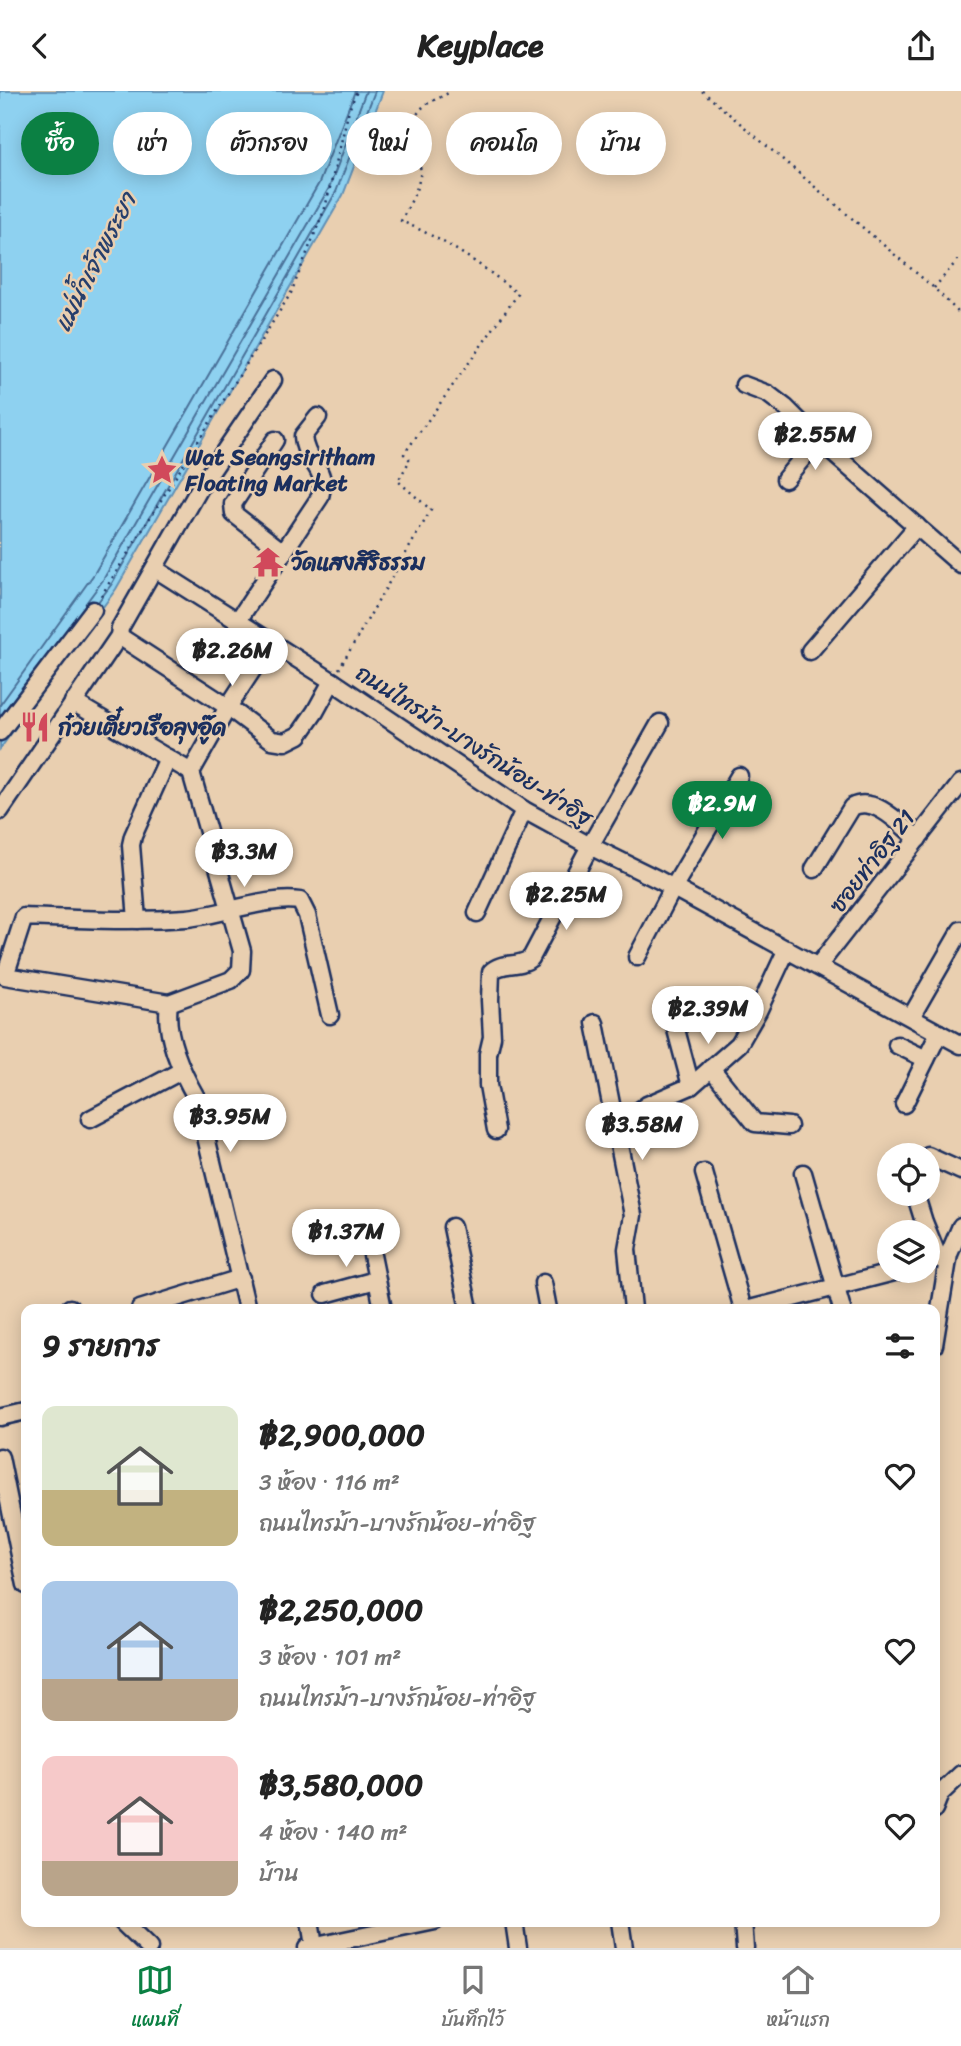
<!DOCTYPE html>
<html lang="th">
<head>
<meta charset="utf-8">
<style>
  body { margin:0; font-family:Sriracha,"Playpen Sans Thai",sans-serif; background:#f6f6f6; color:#222; height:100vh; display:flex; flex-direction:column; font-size:26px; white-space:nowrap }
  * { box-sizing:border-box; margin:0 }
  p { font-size:23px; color:#767676 }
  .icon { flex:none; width:38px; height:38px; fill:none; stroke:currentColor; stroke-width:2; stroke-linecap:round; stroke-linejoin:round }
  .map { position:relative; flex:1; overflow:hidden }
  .panel { position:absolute; left:21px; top:1213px; width:919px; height:623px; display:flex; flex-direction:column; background:#fff; border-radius:14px; box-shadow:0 4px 18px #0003 }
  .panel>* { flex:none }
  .top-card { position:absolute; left:21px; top:21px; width:920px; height:63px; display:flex; gap:14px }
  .tools { position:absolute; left:877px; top:1052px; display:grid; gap:14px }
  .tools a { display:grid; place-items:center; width:63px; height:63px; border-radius:50%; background:#fff; box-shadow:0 4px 18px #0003; font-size:35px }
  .price { position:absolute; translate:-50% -60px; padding:0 16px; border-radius:24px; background:#fff; color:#222; font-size:23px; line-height:46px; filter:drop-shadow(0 2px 4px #0008) }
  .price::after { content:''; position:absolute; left:50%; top:42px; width:21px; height:16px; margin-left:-10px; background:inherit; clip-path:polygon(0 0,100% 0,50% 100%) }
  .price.selected { background:#0b8043; color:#fff }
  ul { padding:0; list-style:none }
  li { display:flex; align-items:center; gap:21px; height:175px; padding:0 21px }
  li span { display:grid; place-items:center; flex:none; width:196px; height:140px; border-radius:14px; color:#555 }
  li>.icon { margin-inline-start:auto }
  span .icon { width:84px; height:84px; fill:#fffc; stroke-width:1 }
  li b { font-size:30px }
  h2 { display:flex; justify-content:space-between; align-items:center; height:84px; padding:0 21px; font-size:30px }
  .pill { padding:0 24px; border-radius:32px; background:#fff; box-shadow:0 4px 18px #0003; font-size:24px; line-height:63px }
  .pill.selected { background:#0b8043; color:#fff }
  header { display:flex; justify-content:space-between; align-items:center; height:91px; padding:0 21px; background:#fff; font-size:32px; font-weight:700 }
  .dock { display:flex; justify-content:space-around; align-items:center; height:98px; border-top:2px solid #e0e0e0; background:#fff; font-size:19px; color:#767676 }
  .dock a { display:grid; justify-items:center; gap:4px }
  .dock .selected { color:#0b8043 }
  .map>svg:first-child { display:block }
  .water { fill:#8ed1f0; stroke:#6090b6; stroke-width:2 }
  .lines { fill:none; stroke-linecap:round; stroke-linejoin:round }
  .shore { stroke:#497098; stroke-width:2 }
  .minor-casing { stroke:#1b2f5e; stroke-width:21 }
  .path { stroke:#1b2f5e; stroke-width:2.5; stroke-dasharray:2 5; stroke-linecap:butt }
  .minor { stroke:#e9cfb0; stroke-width:16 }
  .labels { text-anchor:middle; stroke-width:5; stroke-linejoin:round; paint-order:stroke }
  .poi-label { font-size:23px; font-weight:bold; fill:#1b2f5e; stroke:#e9cfb0; text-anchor:start }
  .street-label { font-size:23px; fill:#1b2f5e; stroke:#e9cfb0 }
  .water-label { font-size:24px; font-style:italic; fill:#263f6d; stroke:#e9cfb0 }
</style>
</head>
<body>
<header><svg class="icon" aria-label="back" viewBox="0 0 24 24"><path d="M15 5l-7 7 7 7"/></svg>Keyplace<svg class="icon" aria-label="share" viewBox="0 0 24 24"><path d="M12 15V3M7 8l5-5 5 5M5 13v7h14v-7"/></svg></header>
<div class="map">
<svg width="961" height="1857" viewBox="0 0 961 1857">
  <rect width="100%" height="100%" fill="#e9cfb0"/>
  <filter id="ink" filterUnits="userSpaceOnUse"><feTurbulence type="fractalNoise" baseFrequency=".0143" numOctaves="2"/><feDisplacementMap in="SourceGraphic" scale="14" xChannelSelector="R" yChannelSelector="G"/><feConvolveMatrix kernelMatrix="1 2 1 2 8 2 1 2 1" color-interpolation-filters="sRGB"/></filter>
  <g filter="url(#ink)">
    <polygon class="water" points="0,0 383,0 343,104 116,498 0,658"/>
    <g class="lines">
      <g class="shore">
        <polyline points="98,511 111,494 336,101 375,0"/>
        <polyline points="86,512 103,489 329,97 366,0"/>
        <polyline points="0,614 94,483 319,92 355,0"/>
      </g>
      <g class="minor-casing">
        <g id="minor">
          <polyline points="744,294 768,303 785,316 818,349 961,474"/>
          <polyline points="275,349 233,413 234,423 283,461"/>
          <polyline points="785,388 818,349"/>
          <polyline points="157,479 332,590 524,719 590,755 659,789 961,954"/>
          <path d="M 237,531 L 320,406 C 329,374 305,374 303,345 L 318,326"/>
          <polyline points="119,545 228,616 272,649 285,651 299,644 315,621 332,590"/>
          <path d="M 270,552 L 228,616 L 191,681 L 242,860 L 241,879 L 231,889 L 169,912 L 5,885 L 24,826 C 78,828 133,831 187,827 C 221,824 268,805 300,810 L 307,824 L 330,924"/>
          <polyline points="810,560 917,435"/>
          <polyline points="73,611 191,681"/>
          <polyline points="0,641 93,519"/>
          <polyline points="0,720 119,545 120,537 201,395 273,289"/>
          <polyline points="217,772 271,764"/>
          <path d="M 814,778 L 852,716 C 875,704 901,734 918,748"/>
          <polyline points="477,822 524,719"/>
          <polyline points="137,829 131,754 133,745 168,667"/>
          <polyline points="637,866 673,797 739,685"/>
          <polyline points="818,875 961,692"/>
          <path d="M 169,912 C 164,944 181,980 197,1008 L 247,1218"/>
          <polyline points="670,916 691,995"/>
          <polyline points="911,926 961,839"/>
          <polyline points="595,932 633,1124 627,1158 633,1218"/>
          <polyline points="897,954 926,968"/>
          <polyline points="711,977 755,1032 789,1035"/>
          <polyline points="904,1013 939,942"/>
          <polyline points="90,1028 181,980"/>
          <polyline points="616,1036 647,1014 691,995 739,953 758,920 787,858"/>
          <path d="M 496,1039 L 488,994 L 488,963 L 492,946 L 490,909 L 491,881 C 501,870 519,877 531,867 L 590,755 L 660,632"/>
          <polyline points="928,1065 961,1080"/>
          <polyline points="704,1082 743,1218"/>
          <polyline points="803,1082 842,1218"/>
          <polyline points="915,1102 924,1131 939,1168"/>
          <polyline points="452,1136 469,1218"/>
          <polyline points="372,1164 383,1218"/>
          <polyline points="543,1192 548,1218"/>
          <polyline points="325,1203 376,1189"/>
          <polyline points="70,1217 70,1218"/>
          <polyline points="140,1218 241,1187"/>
          <polyline points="750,1218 898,1180"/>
          <polyline points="934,1254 949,1163 961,1135"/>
          <polyline points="0,1326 26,1320"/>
          <polyline points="0,1366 26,1494"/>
          <polyline points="934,1718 940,1703 961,1683"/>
          <polyline points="121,1830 149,1857"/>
          <polyline points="310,1830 314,1855"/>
          <polyline points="514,1830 518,1857"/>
          <polyline points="620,1830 624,1857"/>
          <polyline points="743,1830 745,1857"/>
          <polyline points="307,1857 435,1830"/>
        </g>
      </g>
      <g class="path">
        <polyline points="702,0 934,197 961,224"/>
        <polyline points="934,197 961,165"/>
        <polyline points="101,505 291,202 325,117 349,19 357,0"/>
        <path d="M 339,578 L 431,419 L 398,390 L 410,369 L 404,363 L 518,203 C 481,173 445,149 401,130 C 408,116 417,101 420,85 C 423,62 405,33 422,17 C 430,9 442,7 451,0"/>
      </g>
      <use href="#minor" class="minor"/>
    </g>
  </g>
  <defs>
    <g id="sight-bare" transform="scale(2.415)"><path d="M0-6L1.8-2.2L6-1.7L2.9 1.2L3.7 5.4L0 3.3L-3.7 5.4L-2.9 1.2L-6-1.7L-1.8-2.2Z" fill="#d1495b" stroke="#e9cfb0" stroke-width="2.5" paint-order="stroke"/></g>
    <g id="temple-bare" transform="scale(2.415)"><path d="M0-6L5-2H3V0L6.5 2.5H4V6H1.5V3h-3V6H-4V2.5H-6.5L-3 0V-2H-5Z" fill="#d1495b" stroke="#e9cfb0" stroke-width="2.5" paint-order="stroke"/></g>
    <g id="restaurant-bare" transform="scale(2.415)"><path d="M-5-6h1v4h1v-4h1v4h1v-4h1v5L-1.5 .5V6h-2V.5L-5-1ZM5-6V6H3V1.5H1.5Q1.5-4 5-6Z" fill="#d1495b" stroke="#e9cfb0" stroke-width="2.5" paint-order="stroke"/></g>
  </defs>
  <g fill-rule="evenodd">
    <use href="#sight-bare" x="162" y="379"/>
    <use href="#temple-bare" x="268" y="471"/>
    <use href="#restaurant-bare" x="35" y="636"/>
  </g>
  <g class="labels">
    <g class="poi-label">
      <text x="185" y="374">Wat Seangsiritham<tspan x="185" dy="26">Floating Market</tspan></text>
      <text x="291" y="479">วัดแสงสิริธรรม</text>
      <text x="58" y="644">ก๋วยเตี๋ยวเรือลุงอู๊ด</text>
    </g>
    <g class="street-label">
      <text transform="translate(474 654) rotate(33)" y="8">ถนนไทรม้า-บางรักน้อย-ท่าอิฐ</text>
      <text transform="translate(872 770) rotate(-52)" y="8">ซอยท่าอิฐ 21</text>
    </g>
    <g class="water-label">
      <text transform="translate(95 171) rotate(-63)" y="8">แม่น้ำเจ้าพระยา</text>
    </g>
  </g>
</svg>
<div class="tools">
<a><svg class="icon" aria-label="locate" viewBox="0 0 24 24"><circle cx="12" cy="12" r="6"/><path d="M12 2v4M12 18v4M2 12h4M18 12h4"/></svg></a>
<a><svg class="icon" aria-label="layers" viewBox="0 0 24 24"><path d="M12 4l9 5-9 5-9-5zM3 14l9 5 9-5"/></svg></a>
</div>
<b class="price" style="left:815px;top:381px">฿2.55M</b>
<b class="price" style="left:232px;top:597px">฿2.26M</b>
<b class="price selected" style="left:722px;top:750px">฿2.9M</b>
<b class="price" style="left:244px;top:798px">฿3.3M</b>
<b class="price" style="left:566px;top:841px">฿2.25M</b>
<b class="price" style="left:708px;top:955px">฿2.39M</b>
<b class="price" style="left:230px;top:1063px">฿3.95M</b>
<b class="price" style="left:642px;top:1071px">฿3.58M</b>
<b class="price" style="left:346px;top:1178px">฿1.37M</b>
<div class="top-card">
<a class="pill selected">ซื้อ</a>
<a class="pill">เช่า</a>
<a class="pill">ตัวกรอง</a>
<a class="pill">ใหม่</a>
<a class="pill">คอนโด</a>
<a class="pill">บ้าน</a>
</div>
<section class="panel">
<h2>9 รายการ<svg class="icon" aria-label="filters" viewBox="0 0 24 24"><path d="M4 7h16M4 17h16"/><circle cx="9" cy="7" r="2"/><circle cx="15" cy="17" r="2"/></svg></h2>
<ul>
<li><span style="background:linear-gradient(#dfe7d0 60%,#c2b280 0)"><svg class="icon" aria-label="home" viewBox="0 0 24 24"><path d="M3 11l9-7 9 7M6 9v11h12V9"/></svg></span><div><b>฿2,900,000</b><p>3 ห้อง · 116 m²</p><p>ถนนไทรม้า-บางรักน้อย-ท่าอิฐ</p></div><svg class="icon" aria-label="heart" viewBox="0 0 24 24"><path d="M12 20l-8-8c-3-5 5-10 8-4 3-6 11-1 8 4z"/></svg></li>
<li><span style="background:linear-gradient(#a9c7e8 70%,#b9a48a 0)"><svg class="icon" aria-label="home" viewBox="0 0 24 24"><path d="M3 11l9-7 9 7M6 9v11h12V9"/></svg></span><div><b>฿2,250,000</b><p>3 ห้อง · 101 m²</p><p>ถนนไทรม้า-บางรักน้อย-ท่าอิฐ</p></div><svg class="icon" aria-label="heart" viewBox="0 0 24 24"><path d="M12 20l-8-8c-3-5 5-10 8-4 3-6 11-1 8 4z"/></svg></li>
<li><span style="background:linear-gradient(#f6c9c9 75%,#b9a48a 0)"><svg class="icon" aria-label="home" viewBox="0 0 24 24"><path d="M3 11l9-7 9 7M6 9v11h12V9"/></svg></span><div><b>฿3,580,000</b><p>4 ห้อง · 140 m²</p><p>บ้าน</p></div><svg class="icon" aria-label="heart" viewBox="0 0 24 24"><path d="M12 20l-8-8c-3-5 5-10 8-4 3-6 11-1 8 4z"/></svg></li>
</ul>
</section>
</div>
<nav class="dock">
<a class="selected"><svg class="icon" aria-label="map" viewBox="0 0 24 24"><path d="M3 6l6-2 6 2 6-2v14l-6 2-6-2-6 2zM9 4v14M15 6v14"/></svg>แผนที่</a>
<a><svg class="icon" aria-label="saved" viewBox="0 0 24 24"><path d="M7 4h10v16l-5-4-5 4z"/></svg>บันทึกไว้</a>
<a><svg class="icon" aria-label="home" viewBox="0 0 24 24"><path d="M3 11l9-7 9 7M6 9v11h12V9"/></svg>หน้าแรก</a>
</nav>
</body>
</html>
